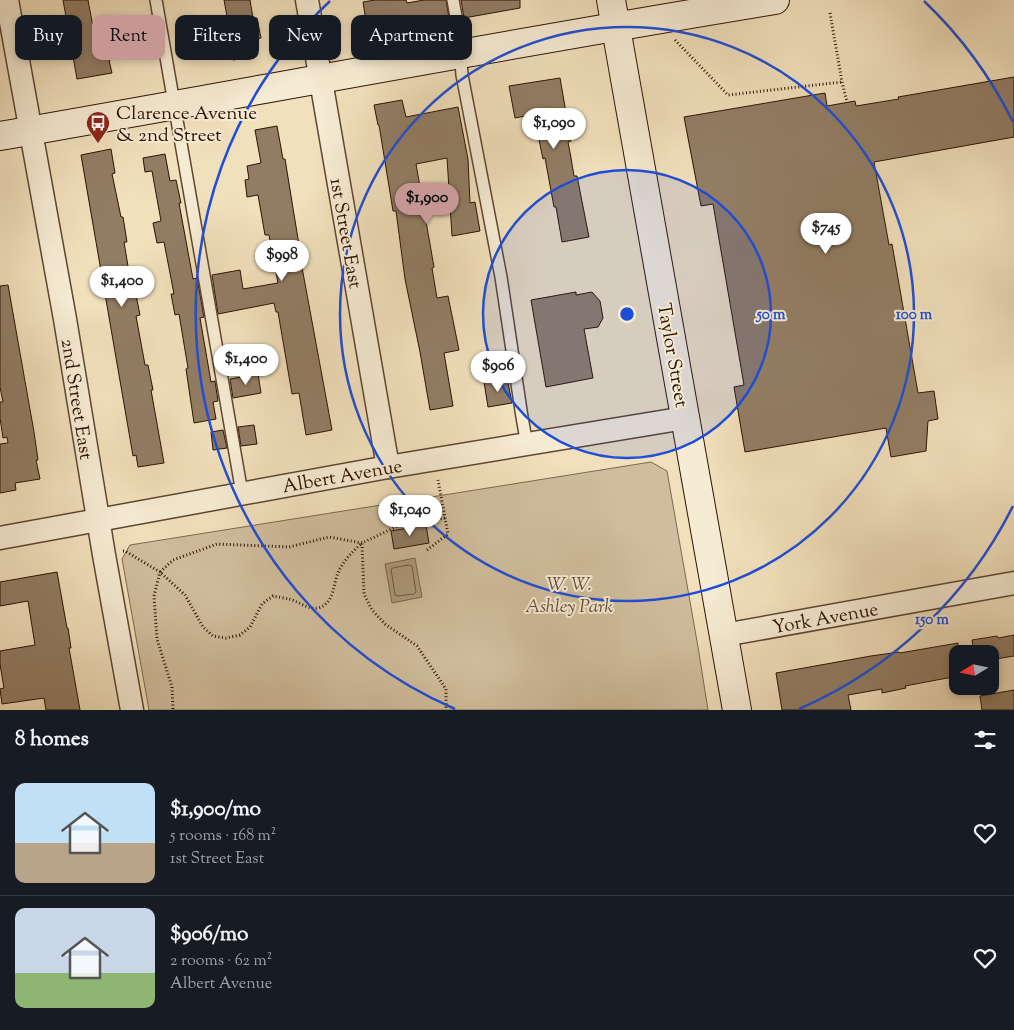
<!DOCTYPE html>
<html lang="en">
<head>
<meta charset="utf-8">
<style>
  body { margin:0; font-family:"Sorts Mill Goudy",serif; background:#242831; color:#f1f3f6; height:100vh; display:flex; flex-direction:column; font-size:19px; white-space:nowrap }
  * { box-sizing:border-box; margin:0 }
  p { font-size:16px; color:#9ea1a6 }
  .icon { flex:none; width:28px; height:28px; fill:none; stroke:currentColor; stroke-width:2; stroke-linecap:round; stroke-linejoin:round }
  .map { position:relative; height:710px; overflow:hidden }
  .drawer { display:flex; flex-direction:column; background:#171b24; flex:1 }
  .drawer>* { flex:none }
  .hud { position:absolute; left:15px; top:15px; width:500px; height:45px; display:flex; gap:10px }
  .needle { width:32px; rotate:260deg }
  .buttons { position:absolute; left:949px; top:645px; display:grid; gap:10px }
  .buttons a { display:grid; place-items:center; width:50px; height:50px; border-radius:10px; background:#171b24; box-shadow:0 2px 8px #0003; font-size:25px }
  .price { position:absolute; translate:-50% -42px; padding:0 11px; border-radius:18px; background:#fff; color:#222; font-size:16px; line-height:32px; filter:drop-shadow(0 1px 2px #0008) }
  .price::after { content:''; position:absolute; left:50%; top:30px; width:15px; height:11px; margin-left:-8px; background:inherit; clip-path:polygon(0 0,100% 0,50% 100%) }
  .price.selected { background:#c59692; color:#111 }
  ul { padding:0; list-style:none }
  li { display:flex; align-items:center; gap:15px; height:125px; padding:0 15px }
  li+li { border-top:1px solid #363941 }
  li span { display:grid; place-items:center; flex:none; width:140px; height:100px; border-radius:10px; color:#555 }
  li>.icon { margin-inline-start:auto }
  span .icon { width:60px; height:60px; fill:#fffc; stroke-width:1 }
  li b { font-size:21px }
  h2 { display:flex; justify-content:space-between; align-items:center; height:60px; padding:0 15px; font-size:21px }
  .tag { padding:0 18px; border-radius:10px; background:#171b24; box-shadow:0 2px 8px #0003; font-size:18px; line-height:45px }
  .tag.selected { background:#c59692; color:#111 }
  .map>svg:first-child { display:block }
  .green { fill:#d0bd9d; stroke:#7e6850 }
  .water { fill:#ae9a7d; stroke:#7a644d }
  .lines { fill:none; stroke-linecap:round; stroke-linejoin:round }
  .shore { stroke:#6d5640; stroke-width:1 }
  .building { fill:#927d64; stroke:#2c1204 }
  .service-casing { stroke:#5d4632; stroke-width:14 }
  .minor-casing { stroke:#5d4632; stroke-width:25 }
  .secondary-casing { stroke:#2c1204; stroke-width:30 }
  .path { stroke:#2c1204; stroke-width:3; stroke-dasharray:1 2.5; stroke-linecap:butt }
  .service { stroke:#f6ebd3; stroke-width:11 }
  .minor { stroke:#f6ebd3; stroke-width:22 }
  .secondary { stroke:#f6ebd3; stroke-width:28 }
  .ring { fill:none; stroke:#1d4ed8; stroke-width:2.5 }
  .labels { text-anchor:middle; stroke-width:4; stroke-linejoin:round; paint-order:stroke }
  .poi-label { font-size:19px; fill:#2c1204; stroke:#f6ebd3; text-anchor:start }
  .street-label { font-size:19px; fill:#2c1204; stroke:#f6ebd3 }
  .park-label { font-size:19px; font-style:italic; fill:#654e3a; stroke:#f6ebd3 }
  .centre { fill:#1d4ed8; stroke:#f6ebd3; stroke-width:2.5 }
  .ring-label { font-size:15px; text-anchor:middle; font-weight:bold; fill:#1d4ed8; stroke:#f6ebd3; stroke-width:4; stroke-linejoin:round; paint-order:stroke }
</style>
</head>
<body>
<div class="map">
<svg width="1014" height="710" viewBox="0 0 1014 710">
  <rect width="100%" height="100%" fill="#f1e0bc"/>
  <filter id="stains"><feTurbulence type="fractalNoise" baseFrequency=".004" numOctaves="4"/><feColorMatrix values="0 0 0 0 .2 0 0 0 0 .09 0 0 0 0 .02 0 0 0 .5 -.17"/></filter>
  <radialGradient id="worn" r=".72"><stop offset=".6" stop-color="#630" stop-opacity="0"/><stop offset="1" stop-color="#630" stop-opacity=".3"/></radialGradient>
  <polygon class="green" points="651,462 667,471 698,647 708,710 149,710 122,559 130,545"/>
  <polygon class="water" points="415,558 422,597 392,603 385,564"/>
  <g class="lines">
    <polygon class="shore" points="409,565 412,566 416,592 414,594 397,596 395,595 391,569 393,568"/>
  </g>
  <g class="building">
    <polygon points="63,0 88,0 93,27 101,26 102,32 147,24 152,52 109,60 112,73 77,79"/>
    <polygon points="224,0 250,0 253,18 257,18 261,38 254,40 257,56 233,60 226,23 228,22"/>
    <polygon points="375,0 406,0 407,3 424,0 446,0 449,18 421,24 420,19 367,28 363,2"/>
    <polygon points="461,0 520,0 520,8 464,18"/>
    <polygon points="1014,77 1014,137 874,162 889,245 892,244 918,393 934,391 938,419 928,421 926,451 891,457 886,428 745,452 734,387 744,385 713,204 701,206 684,117 825,93 827,106 855,101 856,106 899,99 898,97"/>
    <polygon points="560,78 571,141 568,142 571,158 574,176 577,176 589,237 562,242 556,207 554,207 545,158 543,159 537,130 528,132 525,116 515,118 509,86"/>
    <polygon points="402,100 406,117 458,107 468,159 470,203 475,202 480,231 452,236 447,158 416,164 434,267 432,268 437,298 448,296 459,350 444,353 453,406 430,410 420,352 405,279 396,211 393,211 379,125 378,125 374,105"/>
    <polygon points="277,126 283,159 285,159 300,251 299,251 332,430 306,435 299,393 292,394 278,312 276,312 274,303 218,314 212,275 240,270 243,289 278,283 269,235 265,235 258,195 247,197 245,180 249,179 247,166 261,163 255,130"/>
    <polygon points="111,149 115,173 112,174 121,217 123,217 127,242 124,242 132,290 135,290 140,315 136,316 145,365 148,365 153,390 151,390 164,463 138,467 136,455 133,456 81,155"/>
    <polygon points="165,154 170,181 176,180 181,203 179,203 193,279 197,278 204,317 200,318 211,382 215,381 218,401 213,402 216,419 194,423 186,369 188,368 179,314 175,315 171,294 174,294 164,242 157,243 153,223 161,221 152,171 145,172 143,158"/>
    <polygon points="8,285 34,432 38,460 36,460 40,479 15,483 16,490 0,493 0,444 8,443 7,437 3,438 0,418 0,402 3,402 0,387 0,286"/>
    <polygon points="576,292 576,295 592,292 600,301 603,318 598,327 584,329 593,378 546,387 531,300"/>
    <polygon points="258,374 261,393 233,398 230,379"/>
    <polygon points="507,378 512,403 488,407 484,382"/>
    <polygon points="254,425 257,444 241,446 238,427"/>
    <polygon points="223,430 227,448 213,450 211,432"/>
    <polygon points="426,525 429,543 394,549 391,531"/>
    <polygon points="57,572 67,628 68,628 71,648 69,648 80,710 46,710 44,698 2,704 0,689 4,688 0,664 0,651 35,645 28,601 0,606 0,582"/>
    <polygon points="1014,635 1014,656 990,660 990,654 974,654 972,640 997,636 998,638"/>
    <polygon points="958,643 958,676 905,686 906,688 882,693 882,689 848,695 851,710 782,710 776,673 871,656 899,652 900,653"/>
    <polygon points="1014,690 1014,710 982,710 980,696"/>
  </g>
  <g class="lines">
    <g class="service-casing">
      <g id="service">
        <polyline points="156,0 242,493"/>
        <polyline points="453,0 459,33 462,75 501,277 522,417 527,445"/>
      </g>
    </g>
    <g class="minor-casing">
      <g id="minor">
        <polyline points="7,0 65,319 104,555 132,710"/>
        <polyline points="307,0 388,467"/>
        <polyline points="0,538 388,467 685,418"/>
        <polyline points="724,635 1014,583"/>
      </g>
    </g>
    <g class="secondary-casing">
      <g id="secondary">
        <polyline points="611,0 737,710"/>
        <path d="M 0,136 C 258,91 516,42 775,0"/>
      </g>
    </g>
    <g class="path">
      <polyline points="830,13 842,82 847,102"/>
      <polyline points="675,40 728,95 842,82"/>
      <path d="M 445,518 L 398,526 L 362,543 L 329,537 L 289,547 L 217,544 L 173,560 L 160,572 L 185,595 L 203,627 L 213,636 L 226,638 L 240,635 L 250,627 L 262,604 L 273,596 C 278,597 284,598 289,599 C 298,601 308,610 318,608 C 334,604 333,585 338,573 C 343,561 352,552 362,543 L 364,594 L 372,610 L 385,624 L 417,646 L 446,689 L 446,710"/>
      <polyline points="427,550 448,534 438,480"/>
      <polyline points="123,551 125,551 160,572 154,596 157,639 172,687 173,710"/>
    </g>
    <use href="#service" class="service"/>
    <use href="#minor" class="minor"/>
    <use href="#secondary" class="secondary"/>
  </g>
  <circle cx="627" cy="314" r="144" fill="#1d4ed8" fill-opacity=".12"/>
  <g class="ring">
    <circle cx="627" cy="314" r="144"/>
    <circle cx="627" cy="314" r="287"/>
    <path d="M1013 506A431 431 0 0 1 799 709M455 709A431 431 0 0 1 330 1M924 1A431 431 0 0 1 1013 122"/>
  </g>
  <defs>
    <g id="bus-pin" transform="scale(1.25)"><path d="M0 17L-7.5 6A9.5 9.5 0 1 1 7.5 6Z" fill="#8f2418" stroke="#f6ebd3"/><path d="M-5-6H5V4H4V6H2V4H-2V6H-4V4H-5ZM-3.5-4V0h7V-4ZM-3.5 1.2v1.5H-2V1.2ZM2 1.2v1.5H3.5V1.2Z" fill="#fff"/></g>
  </defs>
  <g fill-rule="evenodd">
    <use href="#bus-pin" x="98" y="123"/>
  </g>
  <g class="labels">
    <g class="poi-label">
      <text x="116" y="119">Clarence Avenue<tspan x="116" dy="22">&amp; 2nd Street</tspan></text>
    </g>
    <g class="street-label">
      <text transform="translate(347 233) rotate(80)" y="7">1st Street East</text>
      <text transform="translate(674 355) rotate(80)" y="7">Taylor Street</text>
      <text transform="translate(78 399) rotate(81)" y="7">2nd Street East</text>
      <text transform="translate(342 475) rotate(-10)" y="7">Albert Avenue</text>
      <text transform="translate(825 617) rotate(-10)" y="7">York Avenue</text>
    </g>
    <g class="park-label">
      <text x="569" y="590">W. W.<tspan x="569" dy="22">Ashley Park</tspan></text>
    </g>
  </g>
  <circle cx="627" cy="314" r="8" class="centre"/>
  <g class="ring-label">
    <text x="771" y="319">50 m</text>
    <text x="914" y="319">100 m</text>
    <text x="932" y="624">150 m</text>
  </g>
  <rect width="100%" height="100%" filter="url(#stains)"/>
  <rect width="100%" height="100%" fill="url(#worn)"/>
</svg>
<div class="buttons">
<a><svg class="needle" viewBox="-14 -14 28 28"><path d="M0-13l5 13h-10z" fill="#e53935"/><path d="M0 13l5-13h-10z" fill="#9ea1a6"/></svg></a>
</div>
<b class="price" style="left:554px;top:150px">$1,090</b>
<b class="price selected" style="left:427px;top:225px">$1,900</b>
<b class="price" style="left:826px;top:255px">$745</b>
<b class="price" style="left:282px;top:282px">$998</b>
<b class="price" style="left:122px;top:308px">$1,400</b>
<b class="price" style="left:246px;top:386px">$1,400</b>
<b class="price" style="left:498px;top:393px">$906</b>
<b class="price" style="left:410px;top:537px">$1,040</b>
<div class="hud">
<a class="tag">Buy</a>
<a class="tag selected">Rent</a>
<a class="tag">Filters</a>
<a class="tag">New</a>
<a class="tag">Apartment</a>
</div>
</div>
<section class="drawer">
<h2>8 homes<svg class="icon" aria-label="filters" viewBox="0 0 24 24"><path d="M4 7h16M4 17h16"/><circle cx="9" cy="7" r="2"/><circle cx="15" cy="17" r="2"/></svg></h2>
<ul>
<li><span style="background:linear-gradient(#bfe0f5 60%,#b9a48a 0)"><svg class="icon" aria-label="home" viewBox="0 0 24 24"><path d="M3 11l9-7 9 7M6 9v11h12V9"/></svg></span><div><b>$1,900/mo</b><p>5 rooms · 168 m²</p><p>1st Street East</p></div><svg class="icon" aria-label="heart" viewBox="0 0 24 24"><path d="M12 20l-8-8c-3-5 5-10 8-4 3-6 11-1 8 4z"/></svg></li>
<li><span style="background:linear-gradient(#c9d6e8 65%,#8fb573 0)"><svg class="icon" aria-label="home" viewBox="0 0 24 24"><path d="M3 11l9-7 9 7M6 9v11h12V9"/></svg></span><div><b>$906/mo</b><p>2 rooms · 62 m²</p><p>Albert Avenue</p></div><svg class="icon" aria-label="heart" viewBox="0 0 24 24"><path d="M12 20l-8-8c-3-5 5-10 8-4 3-6 11-1 8 4z"/></svg></li>
</ul>
</section>
</body>
</html>
